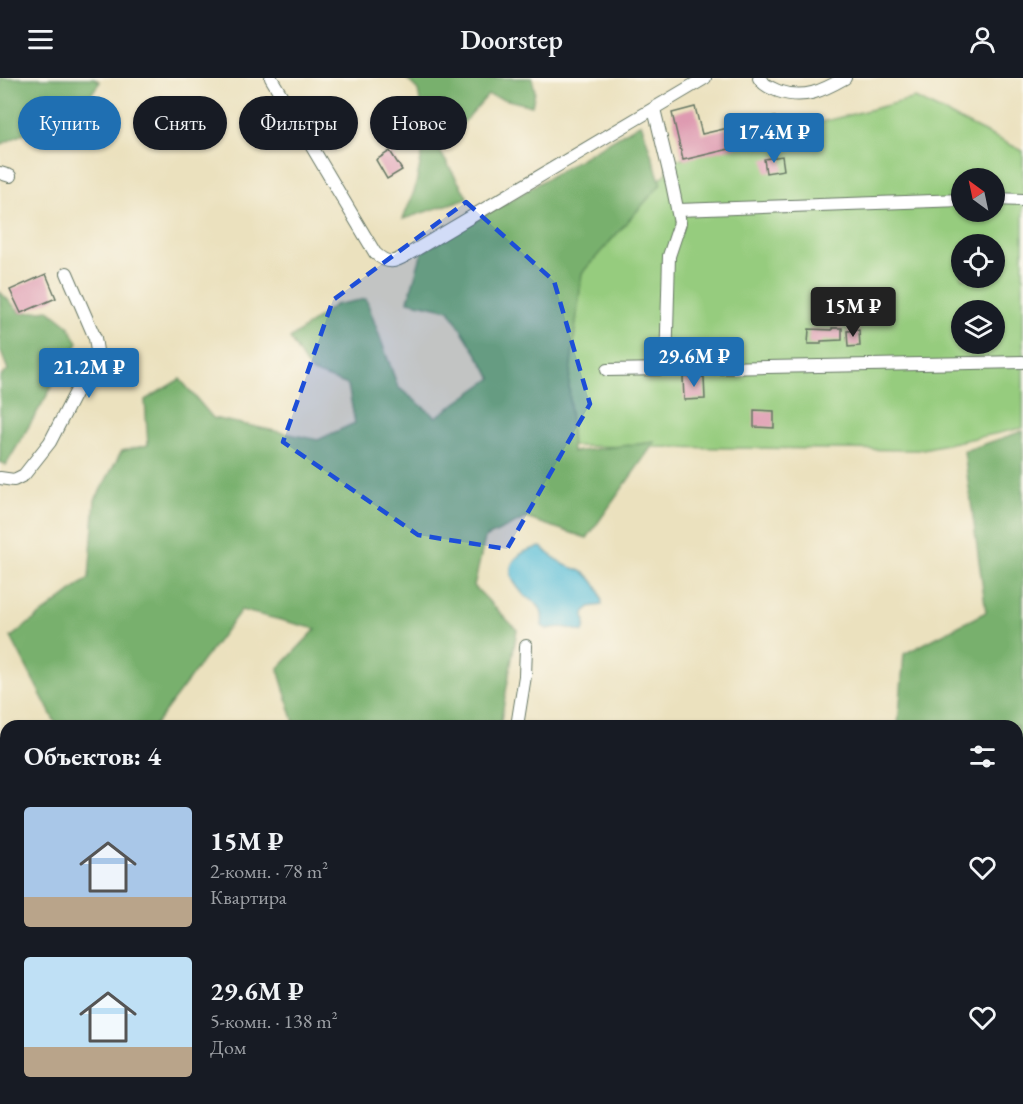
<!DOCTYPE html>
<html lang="ru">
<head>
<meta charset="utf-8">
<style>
  body { margin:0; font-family:"EB Garamond",serif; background:#20242c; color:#f1f3f6; height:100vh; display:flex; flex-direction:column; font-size:22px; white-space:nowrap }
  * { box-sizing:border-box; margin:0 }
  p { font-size:20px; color:#9ea1a6 }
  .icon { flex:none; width:33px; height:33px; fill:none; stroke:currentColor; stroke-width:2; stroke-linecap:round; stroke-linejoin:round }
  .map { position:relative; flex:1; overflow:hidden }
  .drawer { position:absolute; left:0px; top:642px; width:1023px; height:384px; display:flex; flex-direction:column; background:#171b24; border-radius:18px 18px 0 0; box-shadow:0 2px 4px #0004 }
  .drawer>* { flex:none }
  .banner { position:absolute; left:18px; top:18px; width:600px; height:54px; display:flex; gap:12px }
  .needle { width:39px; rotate:327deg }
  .fabs { position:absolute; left:951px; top:90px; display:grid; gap:12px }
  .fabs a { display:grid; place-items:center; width:54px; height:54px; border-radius:50%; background:#171b24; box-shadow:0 2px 4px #0004; font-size:30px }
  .price { position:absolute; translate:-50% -51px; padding:0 14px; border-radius:6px; background:#1f6fb2; color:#fff; font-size:20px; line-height:39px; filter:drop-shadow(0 2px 3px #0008) }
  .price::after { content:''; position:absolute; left:50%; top:36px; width:18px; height:14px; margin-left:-9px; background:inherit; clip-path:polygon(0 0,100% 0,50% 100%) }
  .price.current { background:#222; color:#fff }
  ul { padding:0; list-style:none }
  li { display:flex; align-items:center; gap:18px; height:150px; padding:0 24px }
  li span { display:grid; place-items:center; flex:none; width:168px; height:120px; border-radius:6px; color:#555 }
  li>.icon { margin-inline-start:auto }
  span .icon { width:72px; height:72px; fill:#fffc; stroke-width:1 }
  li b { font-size:26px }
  h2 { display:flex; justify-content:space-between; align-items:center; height:72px; padding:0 24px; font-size:26px }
  .pill { padding:0 21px; border-radius:27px; background:#171b24; box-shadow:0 2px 4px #0004; font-size:21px; line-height:54px }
  .pill.current { background:#1f6fb2; color:#fff }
  header { display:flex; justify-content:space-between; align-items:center; height:78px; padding:0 24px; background:#171b24; font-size:27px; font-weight:600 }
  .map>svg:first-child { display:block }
  .green { fill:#96cc7e; stroke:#5a8459; stroke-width:1.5; fill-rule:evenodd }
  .forest { fill:#78b06d; stroke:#4c7650; stroke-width:1.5 }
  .water { fill:#59bdd7; stroke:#3c7d86; stroke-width:1.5 }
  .building { fill:#de9ab0 }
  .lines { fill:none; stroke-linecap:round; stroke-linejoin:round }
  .minor-casing { stroke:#667664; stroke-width:14 }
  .minor { stroke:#fff; stroke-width:12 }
  .marked { fill:#1d4ed8; fill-opacity:0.2; stroke:#1d4ed8; stroke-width:4.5; stroke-dasharray:12 8; stroke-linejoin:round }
</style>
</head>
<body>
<header><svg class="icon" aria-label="menu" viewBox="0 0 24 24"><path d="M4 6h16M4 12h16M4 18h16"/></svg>Doorstep<svg class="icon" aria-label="person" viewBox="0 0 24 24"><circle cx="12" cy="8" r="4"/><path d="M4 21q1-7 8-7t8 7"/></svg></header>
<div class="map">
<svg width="1023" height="1026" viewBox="0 0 1023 1026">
  <rect width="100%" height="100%" fill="#fbf7ec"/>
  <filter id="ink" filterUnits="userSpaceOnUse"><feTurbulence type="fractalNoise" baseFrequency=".0167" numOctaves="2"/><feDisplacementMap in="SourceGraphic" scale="12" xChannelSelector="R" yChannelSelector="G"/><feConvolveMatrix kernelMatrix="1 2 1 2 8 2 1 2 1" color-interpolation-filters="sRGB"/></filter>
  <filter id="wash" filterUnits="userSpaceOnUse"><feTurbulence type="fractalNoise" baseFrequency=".008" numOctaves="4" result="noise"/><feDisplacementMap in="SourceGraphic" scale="24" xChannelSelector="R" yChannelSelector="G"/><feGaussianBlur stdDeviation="1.35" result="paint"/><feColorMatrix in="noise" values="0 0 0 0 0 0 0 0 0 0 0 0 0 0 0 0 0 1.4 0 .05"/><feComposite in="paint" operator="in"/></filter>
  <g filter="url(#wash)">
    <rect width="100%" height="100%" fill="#ebe1be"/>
    <g class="green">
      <path d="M 915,20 L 1023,73 L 1023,350 L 918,372 L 557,368 L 570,212 L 622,134 L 667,95 L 667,84 ZM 962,100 L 994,100 L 994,134 L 962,134 ZM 962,166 L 994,166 L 994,200 L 962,200 ZM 962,232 L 994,232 L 994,266 L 962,266 Z"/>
      <polygon points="1023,940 1023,1026 495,1026 497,1020 786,1020 789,1024 801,1020 1017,1020 1017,942"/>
    </g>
    <g class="forest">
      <polygon points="0,0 94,0 100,4 84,26 0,67"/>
      <polygon points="406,0 532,0 535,13 532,28 488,17 439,72 468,120 403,141 415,111 426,57 418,12"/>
      <polygon points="641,45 661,106 582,195 569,304 572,374 655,364 587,460 526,440 485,460 474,508 517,552 500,648 295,648 278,591 316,551 241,532 154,648 60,648 56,646 11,559 89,500 95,422 122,373 148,367 145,322 180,301 213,340 318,362 355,345 348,307 310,293 290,261 335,227 366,221 398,309 436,339 492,300 449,232 408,223 422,174"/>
      <polygon points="0,214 21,235 49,232 68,247 78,265 6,387 0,384 0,299 8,292 0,271"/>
      <polygon points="1023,353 1023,940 1017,942 1017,648 898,648 904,576 986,534 964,373"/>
    </g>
    <path class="water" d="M 541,469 C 549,476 556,482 565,487 C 571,490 578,491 583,494 C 594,501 602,515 602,527 L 589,529 L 584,535 L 585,547 L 583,554 C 570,550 560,547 547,551 L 542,548 C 543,541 543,536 540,530 C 536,524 530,522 525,518 C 522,515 519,511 516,507 C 501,485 521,472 541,469 Z"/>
    <g id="blocks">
      <g class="building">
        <polygon points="695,29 702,56 775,39 780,59 683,82 672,35"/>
        <polygon points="390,73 402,92 387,101 376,82"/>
        <polygon points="782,78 784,92 766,95 764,81"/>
        <polygon points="46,196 56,220 21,235 10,212"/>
        <polygon points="832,250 842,250 842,262 821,263 821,266 808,266 809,251 832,252"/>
        <polygon points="859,252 860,268 848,269 847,253"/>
        <polygon points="683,299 704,299 705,321 684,322"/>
        <polygon points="754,332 774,333 774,350 754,349"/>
      </g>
    </g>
  </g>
  <g filter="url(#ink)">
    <use href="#blocks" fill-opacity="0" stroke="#667664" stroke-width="1.5"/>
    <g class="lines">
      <g class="minor-casing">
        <g id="minor">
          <path d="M 271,0 L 375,175 C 390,189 396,183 412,174 L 705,0"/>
          <path d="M 759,0 C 763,7 771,10 778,13 C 804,22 822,13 845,0"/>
          <polyline points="0,95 10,98"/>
          <polyline points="994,121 1023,122"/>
          <polyline points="678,132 962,122"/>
          <polyline points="666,291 1023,284"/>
          <polyline points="607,292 666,291 669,178 680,145 672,106 654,31"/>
          <polyline points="0,400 14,402 24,397 50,364 97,273 95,260 67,195"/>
          <polyline points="517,648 525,598 526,568"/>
          <polyline points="631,1020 634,1026"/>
          <polyline points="143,1026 154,1020"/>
          <polyline points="884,1026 895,1020"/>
        </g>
      </g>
      <use href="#minor" class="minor"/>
    </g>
  </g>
  <path class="marked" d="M 466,124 L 554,203 L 590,326 L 507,471 L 418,457 L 283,364 L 333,222 Z"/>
</svg>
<div class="fabs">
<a><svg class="needle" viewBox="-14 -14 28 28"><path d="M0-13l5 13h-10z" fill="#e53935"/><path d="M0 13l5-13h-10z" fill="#9ea1a6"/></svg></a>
<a><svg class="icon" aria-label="locate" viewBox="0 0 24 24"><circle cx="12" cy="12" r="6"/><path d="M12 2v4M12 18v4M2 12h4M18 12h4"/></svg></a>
<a><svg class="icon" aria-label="layers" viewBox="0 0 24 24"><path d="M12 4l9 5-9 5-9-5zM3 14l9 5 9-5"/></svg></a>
</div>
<b class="price" style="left:774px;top:86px">17.4M ₽</b>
<b class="price current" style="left:853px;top:260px">15M ₽</b>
<b class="price" style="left:694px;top:310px">29.6M ₽</b>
<b class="price" style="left:89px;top:321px">21.2M ₽</b>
<div class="banner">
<a class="pill current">Купить</a>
<a class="pill">Снять</a>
<a class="pill">Фильтры</a>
<a class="pill">Новое</a>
</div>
<section class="drawer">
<h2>Объектов: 4<svg class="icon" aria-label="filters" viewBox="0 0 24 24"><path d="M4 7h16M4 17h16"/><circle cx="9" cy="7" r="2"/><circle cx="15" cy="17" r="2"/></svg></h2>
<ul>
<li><span style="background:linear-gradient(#a9c7e8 75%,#b9a48a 0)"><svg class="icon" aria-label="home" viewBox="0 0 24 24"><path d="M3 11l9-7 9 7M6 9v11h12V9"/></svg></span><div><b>15M ₽</b><p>2-комн. · 78 m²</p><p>Квартира</p></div><svg class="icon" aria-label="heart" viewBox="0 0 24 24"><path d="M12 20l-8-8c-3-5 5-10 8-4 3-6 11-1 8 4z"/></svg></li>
<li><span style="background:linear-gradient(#bfe0f5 75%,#b9a48a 0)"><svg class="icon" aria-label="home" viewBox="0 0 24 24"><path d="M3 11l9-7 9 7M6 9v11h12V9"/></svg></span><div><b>29.6M ₽</b><p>5-комн. · 138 m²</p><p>Дом</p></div><svg class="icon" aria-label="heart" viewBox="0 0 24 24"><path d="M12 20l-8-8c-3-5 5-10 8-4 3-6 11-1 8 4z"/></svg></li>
</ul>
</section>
</div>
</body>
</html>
